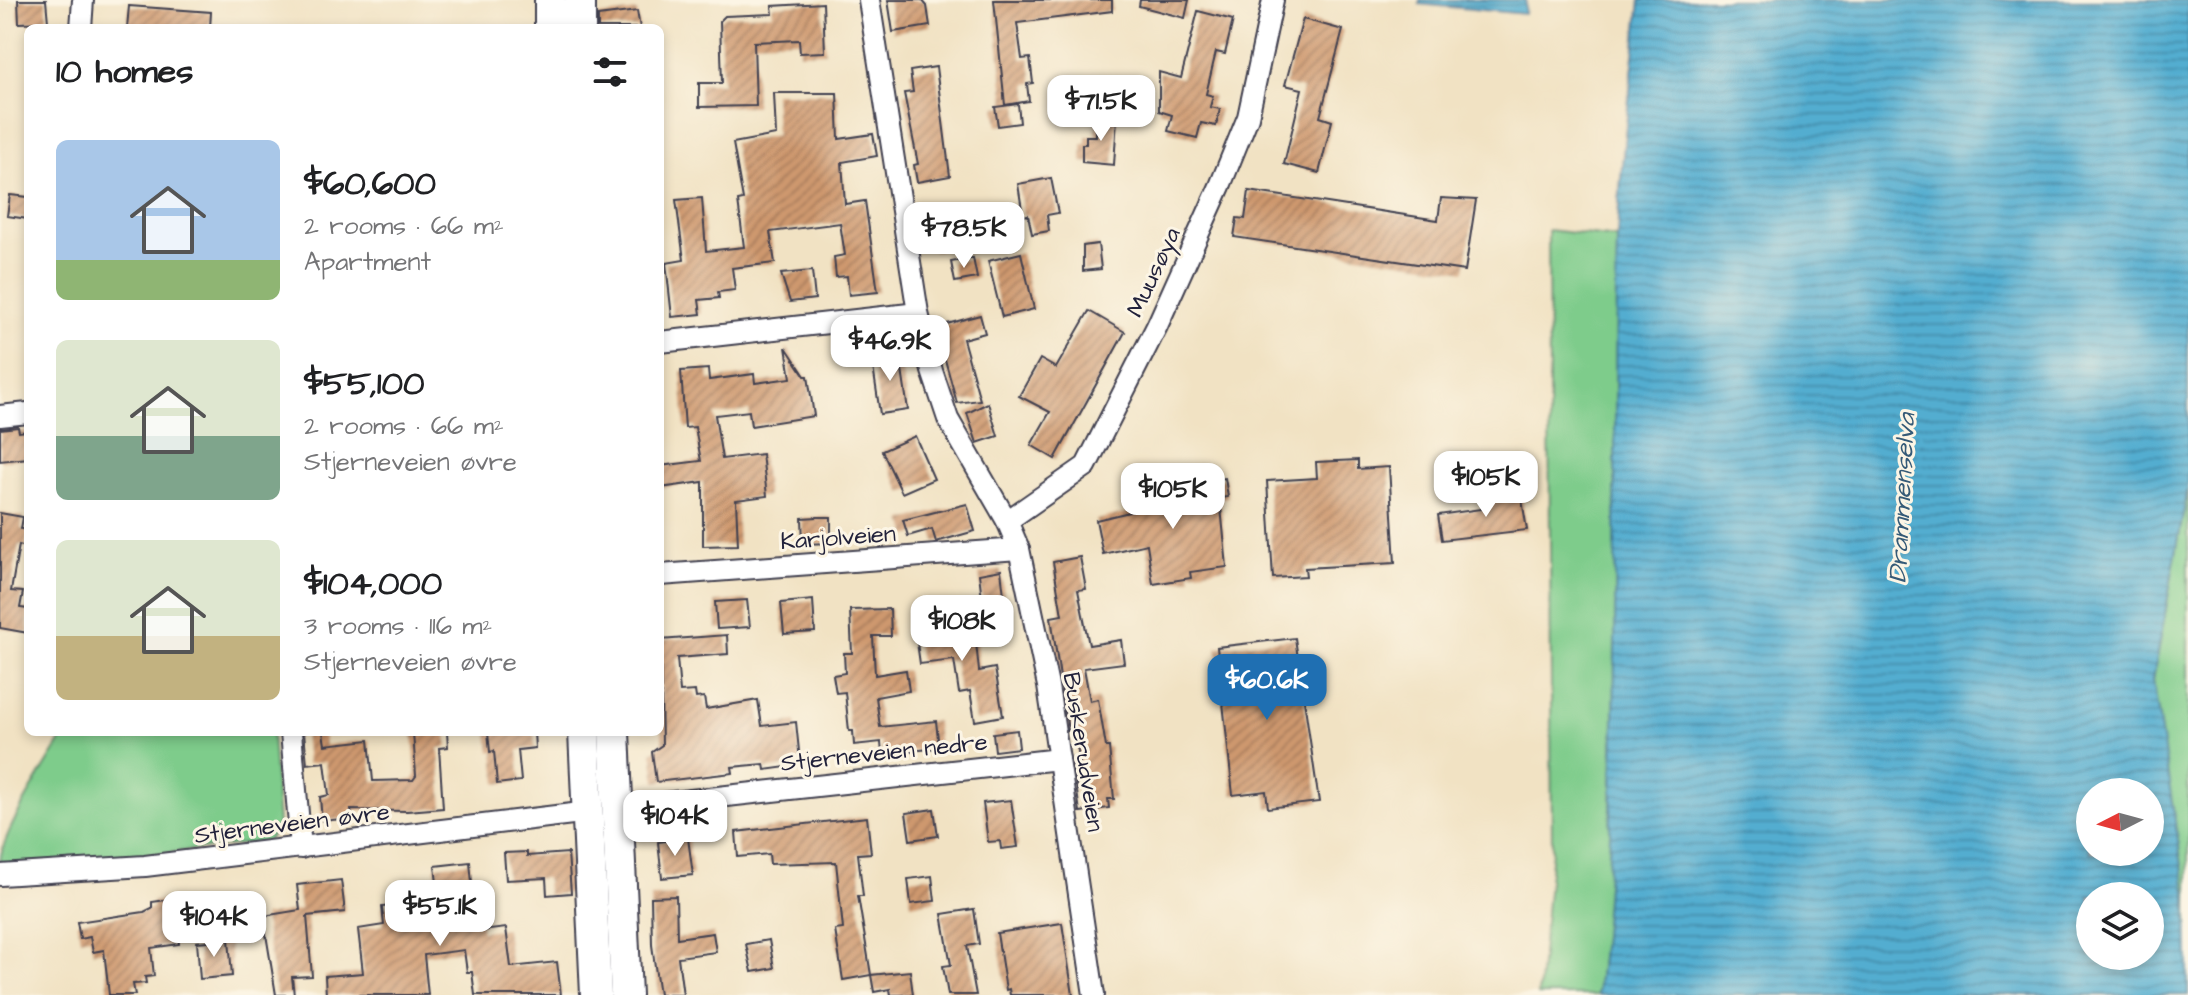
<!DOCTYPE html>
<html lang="en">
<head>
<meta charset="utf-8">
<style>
  body { margin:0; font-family:"Architects Daughter",sans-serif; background:#f6f6f6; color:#202124; height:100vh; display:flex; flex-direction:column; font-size:30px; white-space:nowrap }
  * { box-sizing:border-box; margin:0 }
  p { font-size:26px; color:#757577 }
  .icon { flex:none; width:44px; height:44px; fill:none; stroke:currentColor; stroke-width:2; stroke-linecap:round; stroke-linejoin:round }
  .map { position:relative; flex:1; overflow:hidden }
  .drawer { position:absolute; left:24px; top:24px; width:640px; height:712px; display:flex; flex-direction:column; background:#fff; border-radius:12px; box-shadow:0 4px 12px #0003 }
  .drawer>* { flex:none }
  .needle { width:52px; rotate:264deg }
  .controls { position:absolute; left:2076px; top:778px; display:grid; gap:16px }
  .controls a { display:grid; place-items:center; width:88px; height:88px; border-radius:50%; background:#fff; box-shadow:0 4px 12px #0003; font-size:40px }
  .price { position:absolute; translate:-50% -68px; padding:0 18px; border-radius:16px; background:#fff; color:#222; font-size:26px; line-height:52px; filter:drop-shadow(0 2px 4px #0008) }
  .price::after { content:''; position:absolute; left:50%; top:48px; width:24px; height:18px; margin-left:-12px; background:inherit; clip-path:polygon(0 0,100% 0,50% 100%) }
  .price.on { background:#1f6fb2; color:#fff }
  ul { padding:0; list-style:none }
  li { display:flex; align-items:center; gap:24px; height:200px; padding:0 32px }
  li span { display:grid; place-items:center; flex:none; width:224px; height:160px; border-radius:12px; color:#555 }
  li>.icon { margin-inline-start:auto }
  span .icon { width:96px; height:96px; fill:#fffc; stroke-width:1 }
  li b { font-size:34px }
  h2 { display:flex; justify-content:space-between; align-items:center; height:96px; padding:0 32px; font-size:34px }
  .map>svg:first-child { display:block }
  .park { fill:#7ecc8b; stroke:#507763; stroke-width:2 }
  .water { fill:url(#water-rules); stroke:#3a6886; stroke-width:2; fill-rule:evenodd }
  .building { fill:url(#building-hatch) }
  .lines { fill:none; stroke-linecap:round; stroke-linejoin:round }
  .minor-casing { stroke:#413f4f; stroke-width:24 }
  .primary-casing { stroke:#413f4f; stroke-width:34 }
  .minor { stroke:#fff; stroke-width:20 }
  .primary { stroke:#fff; stroke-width:30 }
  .labels { text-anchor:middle; stroke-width:6; stroke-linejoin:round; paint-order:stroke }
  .street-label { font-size:24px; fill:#22223b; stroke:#fcf5e5 }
  .water-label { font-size:26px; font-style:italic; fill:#355a77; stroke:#fcf5e5 }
</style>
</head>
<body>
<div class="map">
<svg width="2188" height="995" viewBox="0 0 2188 995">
  <defs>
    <pattern id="water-rules" width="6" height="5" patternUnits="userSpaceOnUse" patternTransform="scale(2)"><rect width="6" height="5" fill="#52add0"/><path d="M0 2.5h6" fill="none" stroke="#448caa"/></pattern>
    <pattern id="building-hatch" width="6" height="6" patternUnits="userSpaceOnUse" patternTransform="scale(2)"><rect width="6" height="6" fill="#ce986e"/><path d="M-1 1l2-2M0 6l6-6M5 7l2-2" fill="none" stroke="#a77c5c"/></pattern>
  </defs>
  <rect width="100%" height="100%" fill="#fcf5e5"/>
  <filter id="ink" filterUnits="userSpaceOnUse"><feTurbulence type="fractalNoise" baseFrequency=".0125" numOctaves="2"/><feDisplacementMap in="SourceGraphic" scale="16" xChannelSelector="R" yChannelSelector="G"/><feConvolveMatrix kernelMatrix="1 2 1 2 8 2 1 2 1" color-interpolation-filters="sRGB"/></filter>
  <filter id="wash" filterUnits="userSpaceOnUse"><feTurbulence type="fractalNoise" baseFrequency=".006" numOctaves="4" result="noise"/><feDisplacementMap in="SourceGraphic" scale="32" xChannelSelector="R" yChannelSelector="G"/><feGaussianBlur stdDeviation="1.8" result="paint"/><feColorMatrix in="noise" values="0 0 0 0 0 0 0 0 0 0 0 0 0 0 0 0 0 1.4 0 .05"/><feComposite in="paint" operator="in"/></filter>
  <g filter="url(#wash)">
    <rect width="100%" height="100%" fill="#f1e2c3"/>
    <g class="park">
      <polygon points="1548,230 1617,238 1616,664 1608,896 1597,995 1538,995 1552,850"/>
      <polygon points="2188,487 2188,925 2153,680"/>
      <path d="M 66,732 L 272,732 L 278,824 L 268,841 L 52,867 L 0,863 C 0,834 50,760 66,732 Z"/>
    </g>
    <g class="water">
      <polygon points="1420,0 1526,0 1525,14 1419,4"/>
      <path d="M 1640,0 L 2188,0 L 2188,487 L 2153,680 L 2187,897 L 2188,995 L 1597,995 C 1626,745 1610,492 1617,241 C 1620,161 1632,80 1640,0 ZM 2090,792 L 2150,792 L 2150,852 L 2090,852 ZM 2090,896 L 2150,896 L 2150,956 L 2090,956 Z"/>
    </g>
    <g id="blocks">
      <g class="building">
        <polygon points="18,0 46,0 48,22 19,23"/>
        <polygon points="888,0 922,0 927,6 930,26 893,32"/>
        <polygon points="994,0 1112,0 1112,11 1017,23 1022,59 1030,58 1033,83 1027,84 1029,101 1005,105"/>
        <polygon points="1140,0 1189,0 1185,18 1139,6"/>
        <polygon points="823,3 825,52 800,53 799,40 754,42 756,106 699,107 699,83 722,83 720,21 725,16 773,14 772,6"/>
        <polygon points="129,6 211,12 210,28 127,28"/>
        <polygon points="637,11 640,28 598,28 598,16"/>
        <polygon points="1198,11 1233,20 1225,54 1216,52 1206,94 1213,96 1210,107 1220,109 1216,126 1201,123 1197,138 1168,131 1172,115 1159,111 1159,72 1181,78"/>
        <polygon points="1303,19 1343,30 1320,117 1332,121 1319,173 1284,164 1302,89 1285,85"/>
        <polygon points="936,67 950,176 917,182 914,165 918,164 904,93 913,92 910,71"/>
        <polygon points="774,93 837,93 839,139 873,134 877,156 842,162 845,204 865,201 878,292 849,295 847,276 836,277 834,257 845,255 840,223 770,232 775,263 732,268 735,290 718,292 719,298 699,300 701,314 672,317 666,263 684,260 676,200 702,198 706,251 744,247 738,201 743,200 733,143 776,135"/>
        <polygon points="1018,104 1020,123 998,126 995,107"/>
        <polygon points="1096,118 1117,118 1114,165 1082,162 1082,144 1086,144 1086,136 1096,136"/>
        <polygon points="1051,178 1058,213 1047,215 1049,231 1032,234 1028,215 1023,216 1018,184"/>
        <polygon points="1249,191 1438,220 1441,198 1476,200 1465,271 1234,237 1237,218 1245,219"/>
        <polygon points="10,195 28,197 28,219 7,216"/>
        <polygon points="957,220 961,246 933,251 929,225"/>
        <polygon points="1098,244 1101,269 1083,271 1083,246"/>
        <polygon points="1021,253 1034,309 1002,317 988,261"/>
        <polygon points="973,258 977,278 955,282 951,262"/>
        <polygon points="812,271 815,299 790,302 781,274"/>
        <polygon points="1089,311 1125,332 1055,459 1031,445 1050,412 1019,396 1040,359 1056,368"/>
        <polygon points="980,315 985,333 963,339 980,400 957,403 936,327"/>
        <polygon points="786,347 805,376 808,376 814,416 751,426 749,411 715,415 722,459 762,454 767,496 736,500 738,545 703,546 703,482 660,488 660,466 701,461 695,427 685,428 681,371 708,369 709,380 754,374 755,383 791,378"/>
        <polygon points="899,350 908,410 880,414 872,360 884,359 882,352"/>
        <polygon points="988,403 998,436 977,443 967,413"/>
        <polygon points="18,427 19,432 28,431 28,458 0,461 0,429"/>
        <polygon points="915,436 934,479 902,493 882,451"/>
        <polygon points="1358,460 1358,469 1389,467 1395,563 1305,568 1306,576 1273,578 1267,481 1317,478 1316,462"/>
        <polygon points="1225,478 1228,497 1220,498 1227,567 1190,572 1191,578 1153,584 1147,544 1103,554 1096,520 1142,509 1140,494 1204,485 1203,481"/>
        <polygon points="1521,494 1527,530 1442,540 1438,515 1488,508 1487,499"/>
        <polygon points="967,504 975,531 936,542 932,529 908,536 903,520"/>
        <polygon points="0,513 23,517 21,529 28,530 26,547 19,545 11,591 23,592 20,608 28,609 28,633 0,628"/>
        <polygon points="818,517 831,517 831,543 803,544 802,518"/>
        <polygon points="1080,557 1086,589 1078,590 1089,645 1121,640 1124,663 1084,668 1090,701 1098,699 1106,747 1109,747 1114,799 1108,799 1109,808 1080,812 1073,764 1080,763 1074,730 1068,731 1051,617 1062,615 1053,562"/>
        <polygon points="1001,570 1004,595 982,598 979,574"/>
        <polygon points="747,600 750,627 717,629 715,602"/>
        <polygon points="813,600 815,632 784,634 781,603"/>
        <polygon points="890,609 891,636 873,636 875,675 906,670 909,691 876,697 880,727 936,721 939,748 882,754 881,742 854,745 853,731 849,731 845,692 836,693 833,675 845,673 844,653 852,653 850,610"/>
        <polygon points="973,614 979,671 995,668 1003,716 975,721 970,691 959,693 954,660 920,664 915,628 957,622 956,616"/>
        <polygon points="727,635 728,654 677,658 680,692 695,691 696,698 704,697 706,709 758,700 762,726 796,722 800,761 793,762 794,766 765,770 764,764 732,767 733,773 656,782 652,752 662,745 660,640"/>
        <polygon points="1295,638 1319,802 1268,808 1266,791 1233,795 1217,647"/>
        <polygon points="1017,730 1019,748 995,751 993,733"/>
        <polygon points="304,732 323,732 325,745 369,740 373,781 413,780 416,776 413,732 447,732 448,747 439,748 443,808 407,811 351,810 352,818 322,821 320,797 329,795 325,762 307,764"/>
        <polygon points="488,732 534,732 535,748 518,750 521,781 497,784 494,751 490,752"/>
        <polygon points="1011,800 1018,847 1001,849 1000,841 988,842 983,803"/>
        <polygon points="934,809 938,836 910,840 906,813"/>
        <polygon points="867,817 871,853 858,854 863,896 858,896 871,975 843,980 835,930 843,929 836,862 770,864 769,854 738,857 736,832"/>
        <polygon points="688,838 693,875 662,878 658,842"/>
        <polygon points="527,852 527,856 568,853 571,893 547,895 546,878 506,880 504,853"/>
        <polygon points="470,862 475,914 476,920 480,919 482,931 506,928 511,967 557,962 561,995 475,995 472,972 467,972 464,950 424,955 428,995 326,995 325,976 363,973 358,929 384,925 382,907 439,900 435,866"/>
        <polygon points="932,876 935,901 911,904 908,879"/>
        <polygon points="341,880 345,912 307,916 312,976 292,977 294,995 276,995 263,916 300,910 297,885"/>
        <polygon points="676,896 677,938 713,933 716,952 678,957 683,995 659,995 652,945 651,897"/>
        <polygon points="173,899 179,944 151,948 154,976 145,977 146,983 133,984 135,995 109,995 104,950 93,952 90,937 80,939 77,922 144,912 152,908 152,902"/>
        <polygon points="974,909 979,944 967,946 976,995 948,995 943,966 951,965 942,914"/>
        <polygon points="1062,923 1073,995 1010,995 1009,989 1006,990 997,933"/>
        <polygon points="229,939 232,976 200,979 197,942"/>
        <polygon points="769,940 774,968 752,972 746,944"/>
        <polygon points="910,971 913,995 891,995 890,989 874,992 871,975"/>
      </g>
    </g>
  </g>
  <g filter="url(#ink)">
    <use href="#blocks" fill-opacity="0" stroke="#413f4f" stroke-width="2"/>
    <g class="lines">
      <g class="minor-casing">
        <g id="minor">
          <polyline points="869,0 918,313 932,371 948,419 1007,521 1019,549 1048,686 1094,995"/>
          <polyline points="81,28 83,0"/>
          <polyline points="660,342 918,313"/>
          <polyline points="0,416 28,413"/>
          <polyline points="1007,521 1086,466 1157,326 1220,186 1248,117 1273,0"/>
          <polyline points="660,575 1019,549"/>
          <polyline points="291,732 301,848"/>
          <polyline points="619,808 1059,759"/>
          <polyline points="0,875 145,866 589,812"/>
        </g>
      </g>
      <g class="primary-casing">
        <g id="primary">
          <polyline points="580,0 580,28"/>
          <polyline points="550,28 550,0"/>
          <polyline points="584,732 596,995"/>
          <polyline points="614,732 626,995"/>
        </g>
      </g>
      <use href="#minor" class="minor"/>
      <use href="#primary" class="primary"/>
    </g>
  </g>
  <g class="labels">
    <g class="street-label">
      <text transform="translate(1153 272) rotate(-65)" y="8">Muusøya</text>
      <text transform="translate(838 537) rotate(-4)" y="8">Karjolveien</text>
      <text transform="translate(884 752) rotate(-6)" y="8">Stjerneveien nedre</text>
      <text transform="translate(1084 752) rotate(81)" y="8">Buskerudveien</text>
      <text transform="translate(292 823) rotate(-7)" y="8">Stjerneveien øvre</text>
    </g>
    <g class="water-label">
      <text transform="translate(1901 498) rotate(-87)" y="9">Drammenselva</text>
    </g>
  </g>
</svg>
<div class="controls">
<a><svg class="needle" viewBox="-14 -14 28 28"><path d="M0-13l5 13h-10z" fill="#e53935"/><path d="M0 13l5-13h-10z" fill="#757577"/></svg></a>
<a><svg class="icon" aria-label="layers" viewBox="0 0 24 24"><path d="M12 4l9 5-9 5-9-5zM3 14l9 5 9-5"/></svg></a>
</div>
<b class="price" style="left:1101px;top:143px">$71.5K</b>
<b class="price" style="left:964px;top:270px">$78.5K</b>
<b class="price" style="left:890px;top:383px">$46.9K</b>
<b class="price" style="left:1486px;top:519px">$105K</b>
<b class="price" style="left:1173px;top:531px">$105K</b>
<b class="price" style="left:962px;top:663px">$108K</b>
<b class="price on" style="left:1267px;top:722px">$60.6K</b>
<b class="price" style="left:675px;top:858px">$104K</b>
<b class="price" style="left:440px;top:948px">$55.1K</b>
<b class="price" style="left:214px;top:959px">$104K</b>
<section class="drawer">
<h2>10 homes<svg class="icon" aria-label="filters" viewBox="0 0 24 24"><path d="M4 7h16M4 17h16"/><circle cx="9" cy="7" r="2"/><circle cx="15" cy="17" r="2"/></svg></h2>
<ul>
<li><span style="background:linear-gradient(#a9c7e8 75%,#8fb573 0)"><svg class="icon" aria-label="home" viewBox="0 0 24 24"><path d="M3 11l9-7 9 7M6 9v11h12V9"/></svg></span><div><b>$60,600</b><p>2 rooms · 66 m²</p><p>Apartment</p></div></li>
<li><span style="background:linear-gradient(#dfe7d0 60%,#7fa58c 0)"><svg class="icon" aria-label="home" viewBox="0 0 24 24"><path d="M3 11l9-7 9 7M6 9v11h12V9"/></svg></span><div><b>$55,100</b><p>2 rooms · 66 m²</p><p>Stjerneveien øvre</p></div></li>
<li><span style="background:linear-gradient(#dfe7d0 60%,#c2b280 0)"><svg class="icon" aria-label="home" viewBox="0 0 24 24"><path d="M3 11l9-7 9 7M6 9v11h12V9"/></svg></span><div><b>$104,000</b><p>3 rooms · 116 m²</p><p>Stjerneveien øvre</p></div></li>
</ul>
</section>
</div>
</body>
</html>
